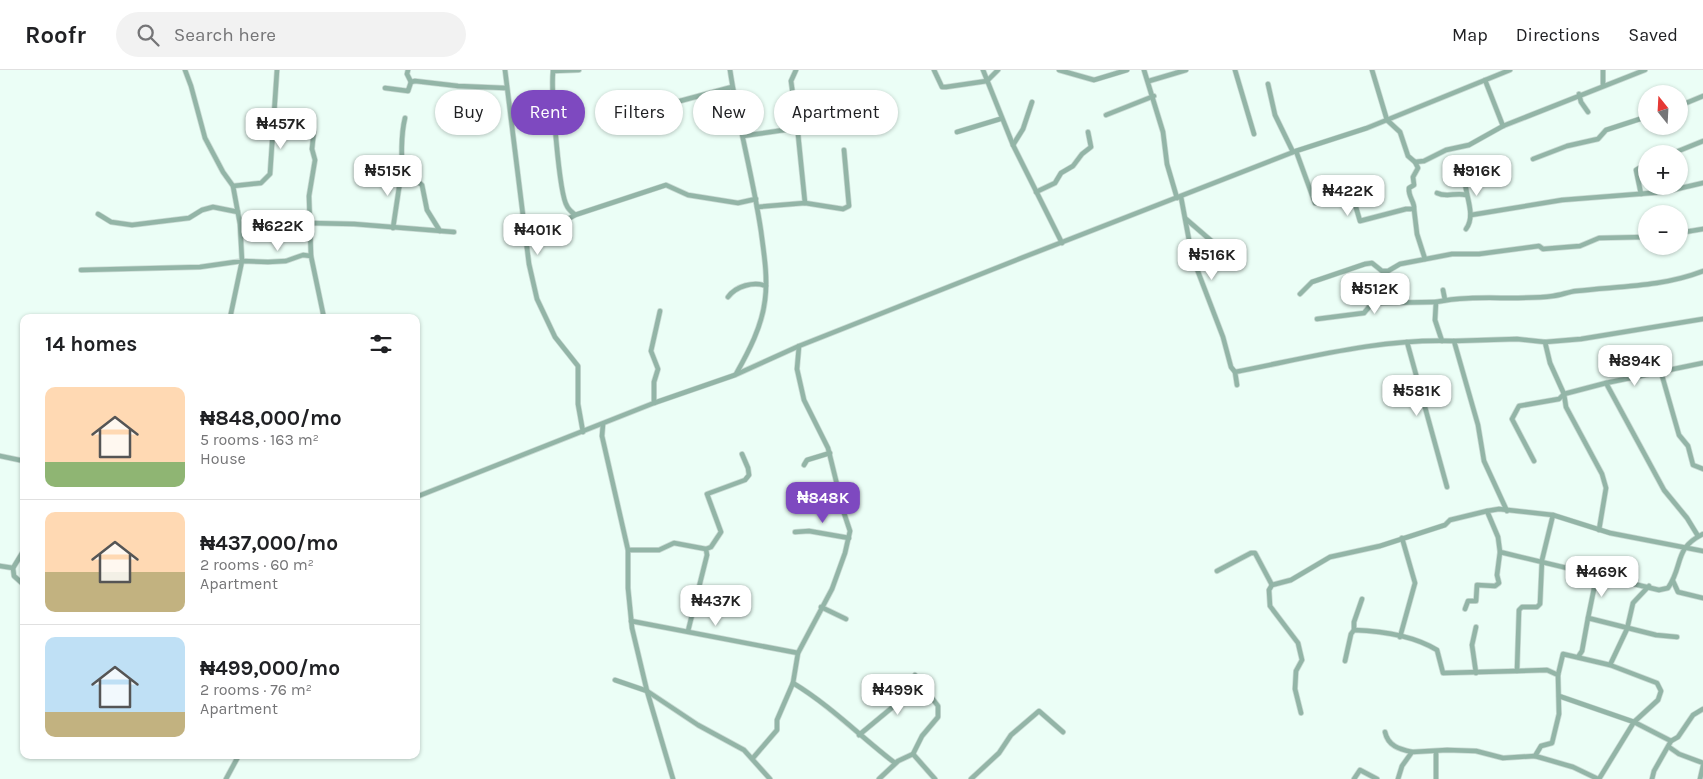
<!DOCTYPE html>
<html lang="en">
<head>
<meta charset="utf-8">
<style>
  body { margin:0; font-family:Karla,sans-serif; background:#f2f2f2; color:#202124; height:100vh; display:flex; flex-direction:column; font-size:19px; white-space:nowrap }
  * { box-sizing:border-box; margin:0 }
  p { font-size:16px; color:#757577 }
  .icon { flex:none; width:28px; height:28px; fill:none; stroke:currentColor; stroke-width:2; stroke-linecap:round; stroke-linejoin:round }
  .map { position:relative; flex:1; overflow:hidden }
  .details { position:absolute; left:20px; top:244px; width:400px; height:445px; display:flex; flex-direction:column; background:#fff; border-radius:10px; box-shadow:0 1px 4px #0004 }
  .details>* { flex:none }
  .hud { position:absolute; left:435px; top:20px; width:475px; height:45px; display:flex; gap:10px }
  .needle { width:32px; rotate:342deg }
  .tools { position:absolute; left:1638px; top:15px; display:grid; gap:10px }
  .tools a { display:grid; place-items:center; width:50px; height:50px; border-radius:50%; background:#fff; box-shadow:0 1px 4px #0004; font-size:25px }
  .price { position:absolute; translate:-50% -42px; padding:0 11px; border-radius:10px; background:#fff; color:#222; font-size:16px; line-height:32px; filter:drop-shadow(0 1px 2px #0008) }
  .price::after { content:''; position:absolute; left:50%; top:30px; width:15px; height:11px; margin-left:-8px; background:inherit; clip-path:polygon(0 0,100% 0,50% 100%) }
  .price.on { background:#7e49c0; color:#fff }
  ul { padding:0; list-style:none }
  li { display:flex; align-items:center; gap:15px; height:125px; padding:0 25px }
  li+li { border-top:1px solid #e0e0e0 }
  li span { display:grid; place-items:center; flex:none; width:140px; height:100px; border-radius:10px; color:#555 }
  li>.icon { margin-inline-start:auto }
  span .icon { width:60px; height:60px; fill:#fffc; stroke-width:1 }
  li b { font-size:21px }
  h2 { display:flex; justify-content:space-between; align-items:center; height:60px; padding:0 25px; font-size:21px }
  .chip { padding:0 18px; border-radius:22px; background:#fff; box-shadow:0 1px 4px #0004; font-size:18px; line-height:45px }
  .chip.on { background:#7e49c0; color:#fff }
  header { display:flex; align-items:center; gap:30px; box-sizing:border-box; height:70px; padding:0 25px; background:#fff; border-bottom:1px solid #e0e0e0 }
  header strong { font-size:24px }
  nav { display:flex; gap:28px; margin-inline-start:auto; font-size:18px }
  .search { width:350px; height:45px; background:#f2f2f2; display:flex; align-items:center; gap:12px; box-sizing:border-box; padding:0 18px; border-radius:28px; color:#757577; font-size:19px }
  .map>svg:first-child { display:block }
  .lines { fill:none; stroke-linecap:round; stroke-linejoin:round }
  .minor-casing { stroke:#cadbd4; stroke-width:6 }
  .minor { stroke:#93b5a7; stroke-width:4.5 }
</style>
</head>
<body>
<header>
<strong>Roofr</strong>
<div class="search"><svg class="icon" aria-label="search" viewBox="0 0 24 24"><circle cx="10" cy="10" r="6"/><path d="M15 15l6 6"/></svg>Search here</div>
<nav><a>Map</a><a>Directions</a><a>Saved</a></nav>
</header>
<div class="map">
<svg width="1703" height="709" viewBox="0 0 1703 709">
  <rect width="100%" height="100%" fill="#ebfef6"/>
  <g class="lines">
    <g class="minor-casing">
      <g id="minor">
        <polyline points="408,0 407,4 411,12"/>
        <polyline points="505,0 529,194 537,229 555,267 578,296 578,334 583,362"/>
        <path d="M 730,0 C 738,54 753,107 761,161 C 764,184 768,207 765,230 C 762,256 749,281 736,304"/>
        <polyline points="796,0 791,11 797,54"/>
        <polyline points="934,0 942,17 946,17 987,11 998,0"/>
        <polyline points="983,0 1013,75 1062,173"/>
        <polyline points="1059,0 1094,10 1127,0"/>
        <polyline points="1144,0 1163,62 1167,94 1177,128"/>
        <polyline points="1235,0 1254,64"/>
        <polyline points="1372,0 1387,50 1400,62 1408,86 1415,92 1424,91 1446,80 1469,75 1503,56 1645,0"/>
        <polyline points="1603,0 1603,15"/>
        <polyline points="553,1 579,0"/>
        <path d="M 553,2 C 551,20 559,124 567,136 C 568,139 572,142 575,145"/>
        <polyline points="1485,10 1503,56"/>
        <polyline points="1149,11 1186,0"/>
        <polyline points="1268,14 1275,45 1293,82"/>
        <polyline points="385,18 408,21 411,12 415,11 458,16 505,18"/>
        <polyline points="650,24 654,33 680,31 732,17"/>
        <polyline points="1579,24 1581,32 1588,42"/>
        <polyline points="1679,36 1703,26"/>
        <polyline points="1106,45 1154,26"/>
        <path d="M 405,48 C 402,60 399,95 406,104 C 410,109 417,110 422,115 L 427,140 L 440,161"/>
        <polyline points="957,62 1000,49"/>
        <polyline points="743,66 798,58"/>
        <polyline points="1013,75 1023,59 1032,32"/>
        <polyline points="1296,81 1315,133 1352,124 1360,151 1406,139 1414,139 1417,164 1425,189"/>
        <polyline points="1671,84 1703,71"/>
        <polyline points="1533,89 1567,76 1598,69 1606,60 1646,47"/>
        <path d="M 1465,112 C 1466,127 1476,146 1466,159"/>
        <polyline points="233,116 261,113 270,104 277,0"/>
        <polyline points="1036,122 1055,113 1061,103 1073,96 1082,84 1091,77 1088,62"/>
        <path d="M 1437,123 C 1447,128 1456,122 1466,125"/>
        <polyline points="1641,124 1636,100 1646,94"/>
        <polyline points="1181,127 1192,186 1223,267 1231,297 1235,302"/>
        <polyline points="805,133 797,54 832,47 837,45 838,34"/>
        <polyline points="757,137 805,133 843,139 849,136 844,80"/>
        <path d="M 1414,139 C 1415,132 1408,127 1409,118 L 1414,115 L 1413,107 L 1418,98 L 1415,92"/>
        <polyline points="98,144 111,152 132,155 189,148 202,140 213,137 238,142"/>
        <polyline points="1471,145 1562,130 1664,122 1703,113"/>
        <polyline points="1186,149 1215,174 1224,173 1228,175"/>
        <polyline points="309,153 354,154 454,162"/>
        <polyline points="393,158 402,98"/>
        <polyline points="525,160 563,152 575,145 666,115 688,125 738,133 756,129"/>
        <polyline points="1679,163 1703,159"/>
        <polyline points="311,186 309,126 315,90 312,79 314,60"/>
        <polyline points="81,200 200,197 242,191 240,154 233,116 223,102 205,68 191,16 185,0"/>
        <polyline points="1443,220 1445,230"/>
        <polyline points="1300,224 1312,212 1365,194 1372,193 1382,201 1388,201 1400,194 1452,184 1479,184 1539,176 1543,179 1580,176 1599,168 1646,167"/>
        <path d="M 728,227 C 736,216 754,211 766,216"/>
        <polyline points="230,248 242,191 268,192 286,191 303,185 311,186 324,248"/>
        <polyline points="1317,249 1364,243 1369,237 1380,233 1436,232"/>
        <path d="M 1442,271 L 1435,250 L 1436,232 C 1475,224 1514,231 1553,226 C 1561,225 1568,222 1576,221 C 1619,216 1662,217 1703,201"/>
        <polyline points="1407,272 1447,417"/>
        <polyline points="1545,272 1550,293 1564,324 1566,337 1602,404 1606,418 1599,460"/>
        <polyline points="1661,302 1679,365 1688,376 1693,395 1703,399"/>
        <polyline points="1606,313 1664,420 1687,448 1698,466"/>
        <path d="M 1237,315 L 1235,302 C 1307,288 1381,268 1454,271"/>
        <polyline points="654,333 654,312 658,299 651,281 660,241"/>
        <polyline points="603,354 602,366 628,480 628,518 632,558 647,621 673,709"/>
        <polyline points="0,386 24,391"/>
        <polyline points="1534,391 1512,349 1519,336 1559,329 1564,324 1606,313 1703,293"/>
        <polyline points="804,395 807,390 830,383"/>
        <polyline points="416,427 654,333 735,305 799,276 1029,185 1296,81 1367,58 1510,0"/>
        <polyline points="1507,441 1484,391 1478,355 1454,271 1517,269 1545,272 1581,269 1703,249"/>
        <path d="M 1553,445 L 1499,439 L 1487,441 L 1498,467 L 1500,482 L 1659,520 L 1668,518 C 1684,495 1673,479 1703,464"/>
        <polyline points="795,462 809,461 849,468"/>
        <polyline points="628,480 659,480 674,473 706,479"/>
        <polyline points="0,496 13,498 24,480"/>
        <polyline points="13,498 14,506 24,515"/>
        <polyline points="1217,501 1251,483 1255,483 1272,515"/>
        <polyline points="1673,511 1678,522 1703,528"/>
        <polyline points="821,537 846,549"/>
        <polyline points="1465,539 1468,531 1476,531 1477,515 1495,516 1499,513 1497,505 1500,482"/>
        <polyline points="1588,548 1597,504"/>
        <polyline points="631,551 798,583"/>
        <polyline points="1476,557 1472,575 1476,603"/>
        <polyline points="1354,560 1354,552 1362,529"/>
        <polyline points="688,561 707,485 706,479 711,477 721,462 707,424 745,410 749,405 748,398 742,384"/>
        <polyline points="1400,567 1415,513 1402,468"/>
        <polyline points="1578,587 1582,581 1588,548 1656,565 1677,567"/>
        <path d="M 1345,591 L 1351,564 L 1354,560 C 1381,561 1414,566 1437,580 L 1443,603 L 1517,601"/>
        <polyline points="1558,605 1547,600 1517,601 1519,540 1522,537 1537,537 1540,534 1542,490 1553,445 1610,463 1703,481"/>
        <polyline points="615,610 647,621 698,655 744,680 770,709"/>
        <path d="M 793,613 C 831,636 861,667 895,693"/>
        <polyline points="1559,626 1634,652 1658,630 1661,621 1657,613 1610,595 1627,559 1633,533 1649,516"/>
        <polyline points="1301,643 1295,619 1296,601 1302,590 1298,573 1270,536 1269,520 1272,515 1291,510 1330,487 1380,476 1445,455 1450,450 1487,441"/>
        <path d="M 1385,662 C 1388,676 1399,679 1412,682"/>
        <polyline points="859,665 900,631 915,605"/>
        <polyline points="1669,677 1679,684 1703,693"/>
        <polyline points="913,684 935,709"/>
        <polyline points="1535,686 1541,676 1552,673 1559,644 1558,605 1563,584 1610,595"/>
        <polyline points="753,688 777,660 777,650 793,613 798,583 832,519 845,483 850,461 844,443 828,378 804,330 797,299 799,276"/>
        <polyline points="226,709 239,685"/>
        <polyline points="879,709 898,691 913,684 922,666 938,647 938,636 932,628"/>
        <polyline points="971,709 999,683 1011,665 1039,641 1063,662"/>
        <polyline points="1354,709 1360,700 1377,709"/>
        <polyline points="1398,709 1402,696 1412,682 1447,680 1476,681 1503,688 1535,686 1573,697 1598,709"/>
        <polyline points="1436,709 1436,682"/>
        <polyline points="1599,709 1634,652 1671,671"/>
        <polyline points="1652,709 1654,701 1671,671 1678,667 1693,645 1703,639"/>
        <polyline points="1700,709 1703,696"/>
      </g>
    </g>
    <use href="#minor" class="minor"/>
  </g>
</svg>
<div class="tools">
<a><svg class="needle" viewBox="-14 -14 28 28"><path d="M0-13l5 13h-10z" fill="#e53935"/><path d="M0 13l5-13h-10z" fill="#757577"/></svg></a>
<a>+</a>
<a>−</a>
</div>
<b class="price" style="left:281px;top:80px">₦457K</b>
<b class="price" style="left:388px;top:127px">₦515K</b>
<b class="price" style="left:1477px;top:127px">₦916K</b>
<b class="price" style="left:1348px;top:147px">₦422K</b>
<b class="price" style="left:278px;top:182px">₦622K</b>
<b class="price" style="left:538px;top:186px">₦401K</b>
<b class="price" style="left:1212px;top:211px">₦516K</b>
<b class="price" style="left:1375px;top:245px">₦512K</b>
<b class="price" style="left:1635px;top:317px">₦894K</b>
<b class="price" style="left:1417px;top:347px">₦581K</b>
<b class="price on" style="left:823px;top:454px">₦848K</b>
<b class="price" style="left:1602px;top:528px">₦469K</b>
<b class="price" style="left:716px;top:557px">₦437K</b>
<b class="price" style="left:898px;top:646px">₦499K</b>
<div class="hud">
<a class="chip">Buy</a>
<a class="chip on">Rent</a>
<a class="chip">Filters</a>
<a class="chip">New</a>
<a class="chip">Apartment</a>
</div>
<section class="details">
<h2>14 homes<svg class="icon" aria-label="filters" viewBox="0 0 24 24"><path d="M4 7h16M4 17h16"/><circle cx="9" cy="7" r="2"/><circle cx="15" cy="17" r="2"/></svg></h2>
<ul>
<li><span style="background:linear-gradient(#ffd9b3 75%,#8fb573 0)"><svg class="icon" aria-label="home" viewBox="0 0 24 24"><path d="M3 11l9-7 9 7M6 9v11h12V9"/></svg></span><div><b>₦848,000/mo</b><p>5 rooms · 163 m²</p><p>House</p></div></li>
<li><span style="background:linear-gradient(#ffd9b3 60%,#c2b280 0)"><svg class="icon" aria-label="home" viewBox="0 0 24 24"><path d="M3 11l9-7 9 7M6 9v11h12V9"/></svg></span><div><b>₦437,000/mo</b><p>2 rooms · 60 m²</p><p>Apartment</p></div></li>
<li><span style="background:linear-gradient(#bfe0f5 75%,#c2b280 0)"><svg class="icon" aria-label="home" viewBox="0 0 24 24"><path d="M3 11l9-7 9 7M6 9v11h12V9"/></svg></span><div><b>₦499,000/mo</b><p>2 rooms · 76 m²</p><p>Apartment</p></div></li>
</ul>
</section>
</div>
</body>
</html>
